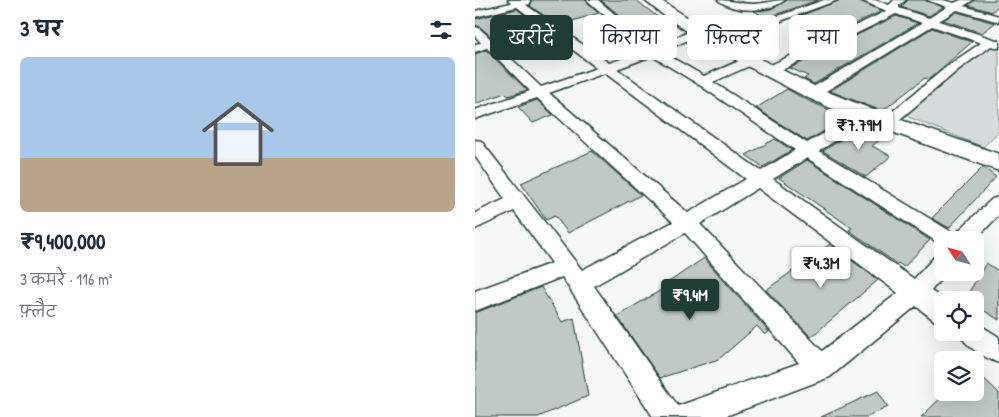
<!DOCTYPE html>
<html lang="hi">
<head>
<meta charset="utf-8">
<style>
  body { margin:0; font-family:"Patrick Hand","Playpen Sans Deva",sans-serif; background:#f6f6f7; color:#1f2937; height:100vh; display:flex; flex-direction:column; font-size:19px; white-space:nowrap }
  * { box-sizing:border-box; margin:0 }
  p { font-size:16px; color:#747a83 }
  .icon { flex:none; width:28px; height:28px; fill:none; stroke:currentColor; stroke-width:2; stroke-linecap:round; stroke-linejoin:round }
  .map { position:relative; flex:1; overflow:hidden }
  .sheet { display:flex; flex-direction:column; background:#fff; width:475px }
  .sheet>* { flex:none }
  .top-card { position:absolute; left:15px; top:15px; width:434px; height:45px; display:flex; gap:10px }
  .needle { width:32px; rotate:306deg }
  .fabs { position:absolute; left:459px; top:231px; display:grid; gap:10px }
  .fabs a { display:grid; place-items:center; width:50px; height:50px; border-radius:8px; background:#fff; box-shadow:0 5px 20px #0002; font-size:25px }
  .price { position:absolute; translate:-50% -42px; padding:0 11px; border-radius:5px; background:#fff; color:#222; font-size:16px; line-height:32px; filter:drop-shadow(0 1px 2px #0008) }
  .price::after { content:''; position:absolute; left:50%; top:30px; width:15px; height:11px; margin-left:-8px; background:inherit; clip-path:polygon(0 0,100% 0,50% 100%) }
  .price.active { background:#1f3d34; color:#fff }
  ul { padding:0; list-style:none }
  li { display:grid; align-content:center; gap:10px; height:265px; padding:0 20px }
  li span { display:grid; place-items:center; height:155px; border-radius:8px; color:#555 }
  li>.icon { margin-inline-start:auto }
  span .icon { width:90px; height:90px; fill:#fffc; stroke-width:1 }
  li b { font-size:21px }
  h2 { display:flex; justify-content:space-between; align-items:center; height:60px; padding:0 20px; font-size:21px }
  .pill { padding:0 18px; border-radius:8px; background:#fff; box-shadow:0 5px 20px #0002; font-size:18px; line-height:45px }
  .pill.active { background:#1f3d34; color:#fff }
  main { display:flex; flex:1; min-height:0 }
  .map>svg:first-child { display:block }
  .green { fill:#d6dcdb; stroke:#7a8c88 }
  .building { fill:#c0c9c6; stroke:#1f3d34 }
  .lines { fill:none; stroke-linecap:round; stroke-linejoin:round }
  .street-casing { stroke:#1f3d34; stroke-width:3 }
  .secondary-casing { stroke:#1f3d34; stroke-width:3 }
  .street { fill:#fff; fill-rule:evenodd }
  .secondary { fill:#fff; fill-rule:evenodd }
</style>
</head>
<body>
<main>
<section class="sheet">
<h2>3 घर<svg class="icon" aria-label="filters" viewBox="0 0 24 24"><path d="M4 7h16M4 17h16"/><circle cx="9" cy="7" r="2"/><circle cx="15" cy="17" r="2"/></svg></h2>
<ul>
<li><span style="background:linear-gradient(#a9c7e8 65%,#b9a48a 0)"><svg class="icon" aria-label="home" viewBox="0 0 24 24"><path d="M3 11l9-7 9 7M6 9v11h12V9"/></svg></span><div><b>₹9,400,000</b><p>3 कमरे · 116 m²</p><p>फ़्लैट</p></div></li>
</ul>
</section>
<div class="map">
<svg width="524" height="417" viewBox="0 0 524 417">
  <rect width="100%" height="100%" fill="#f6f7f7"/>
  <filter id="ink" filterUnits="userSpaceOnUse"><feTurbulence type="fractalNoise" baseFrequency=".02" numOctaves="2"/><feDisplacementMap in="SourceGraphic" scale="10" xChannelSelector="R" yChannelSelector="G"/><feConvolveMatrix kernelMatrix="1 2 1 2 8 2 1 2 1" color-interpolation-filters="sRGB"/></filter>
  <g filter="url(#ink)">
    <polygon class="green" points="517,46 524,48 524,131 508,147 426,114"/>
    <g class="building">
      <polygon points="57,0 110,0 124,13 94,22 91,20 80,23 55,6"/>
      <polygon points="126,0 161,0 194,26 165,33"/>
      <polygon points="312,0 343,0 291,18 279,11 296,9"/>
      <polygon points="365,0 383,0 407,11 355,35 320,18"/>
      <polygon points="433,0 450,0 468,7 454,16 426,7"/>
      <polygon points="500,0 524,0 524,5 517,12 493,5"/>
      <polygon points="42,9 63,25 18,38 5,27 0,25 0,19"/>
      <polygon points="482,12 520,23 507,33 468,20"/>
      <polygon points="421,16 443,23 339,84 329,79 333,76 315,68"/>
      <polygon points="457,28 497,42 454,79 450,78 407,111 355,91"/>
      <polygon points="11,50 52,90 33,96 30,93 0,104 0,54"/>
      <polygon points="312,89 328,98 372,118 332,141 281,108"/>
      <polygon points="62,100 78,115 58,123 43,107"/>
      <polygon points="390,124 407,130 399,136 406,139 397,146 416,156 391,177 348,151"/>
      <polygon points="300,139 317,150 288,167 271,155"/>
      <polygon points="117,151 166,195 93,233 80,216 71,220 46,183"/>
      <polygon points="332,160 455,240 429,267 423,263 422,264 374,230 377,228 304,178"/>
      <polygon points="508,167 521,177 474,228 457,218"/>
      <polygon points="355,244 403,280 336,337 291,290"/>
      <polygon points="229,258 294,332 290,335 282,326 244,359 185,378 142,316 193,286 191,284"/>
      <polygon points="511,263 524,271 524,320 500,305 500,300 490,299"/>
      <polygon points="66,287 87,322 99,318 113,396 63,417 0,417 0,313"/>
      <polygon points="500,370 524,393 524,417 446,417 472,392 500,392"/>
      <polygon points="403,391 413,407 392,417 346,417"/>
    </g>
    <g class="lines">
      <g class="street-casing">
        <g id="street">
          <path d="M 33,0 L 55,0 L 55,4 L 51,5 L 134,63 L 170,51 L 112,0 L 123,0 L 179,47 L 218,30 L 226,30 L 228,32 L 226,34 L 187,52 L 229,76 L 271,58 L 279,58 L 281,61 L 279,64 L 238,82 L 332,143 L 386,112 L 396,112 L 398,115 L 396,118 L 344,151 L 480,234 L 517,199 L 524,197 L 524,215 L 500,240 L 468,240 L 468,246 L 332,158 L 298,179 L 439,279 L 461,255 L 468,252 L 468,272 L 471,272 L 456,291 L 469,300 L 468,324 L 460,321 L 441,306 L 355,377 L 248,417 L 178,417 L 87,277 L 0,311 L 0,291 L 77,263 L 39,211 L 0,229 L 0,213 L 30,199 L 0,156 L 0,140 L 6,141 L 107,270 L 198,222 L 62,98 L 0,119 L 0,110 L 55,91 L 12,48 L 0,52 L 0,44 L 6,43 L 0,36 L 0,27 L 4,28 L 17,40 L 67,26 L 42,7 L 0,17 L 0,11 L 36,3 ZM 73,31 L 122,68 L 66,87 L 22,45 ZM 177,56 L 223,84 L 320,150 L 286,171 L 142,69 ZM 130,73 L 271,179 L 213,213 L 74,93 ZM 283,188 L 423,293 L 347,351 L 225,224 ZM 210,233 L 324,363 L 203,406 L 119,286 Z"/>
          <path d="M 243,0 C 255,0 267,4 278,4 C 289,4 299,0 310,0 C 294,13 259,13 243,0 Z"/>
          <polygon points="349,0 363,0 243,44 239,45 233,42 235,40"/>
          <polygon points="385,0 400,0 414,5 419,0 431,0 424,5 424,8 454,18 472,7 452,0 468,0 479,3 486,0 498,0 489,6 524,16 524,22 482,10 464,21 524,41 524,48 516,46 483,70 417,126 407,126 404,123 407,120 475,64 506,43 457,26 343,96 333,96 331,93 333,90 447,23 421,14 299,74 289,74 288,71 289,68 412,11"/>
          <path d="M 500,322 L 524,337 L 524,363 C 510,358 490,347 484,332 L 500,332 Z"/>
        </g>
      </g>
      <g class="secondary-casing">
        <polygon id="secondary" points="169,0 185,0 248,40 343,88 409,114 524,154 524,171 373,116 329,96 236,47 192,18"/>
      </g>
      <use href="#street" class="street"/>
      <use href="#secondary" class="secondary"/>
    </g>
  </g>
</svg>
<div class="fabs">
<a><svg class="needle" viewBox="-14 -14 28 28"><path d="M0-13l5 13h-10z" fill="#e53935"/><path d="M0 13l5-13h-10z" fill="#747a83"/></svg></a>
<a><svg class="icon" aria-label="locate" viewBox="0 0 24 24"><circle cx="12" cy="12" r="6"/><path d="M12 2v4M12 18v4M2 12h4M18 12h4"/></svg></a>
<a><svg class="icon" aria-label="layers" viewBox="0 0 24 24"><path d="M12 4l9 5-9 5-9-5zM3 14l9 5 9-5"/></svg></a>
</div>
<b class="price" style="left:384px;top:151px">₹7.79M</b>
<b class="price" style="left:346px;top:289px">₹4.3M</b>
<b class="price active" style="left:215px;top:321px">₹9.4M</b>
<div class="top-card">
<a class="pill active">खरीदें</a>
<a class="pill">किराया</a>
<a class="pill">फ़िल्टर</a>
<a class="pill">नया</a>
</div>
</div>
</main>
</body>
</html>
